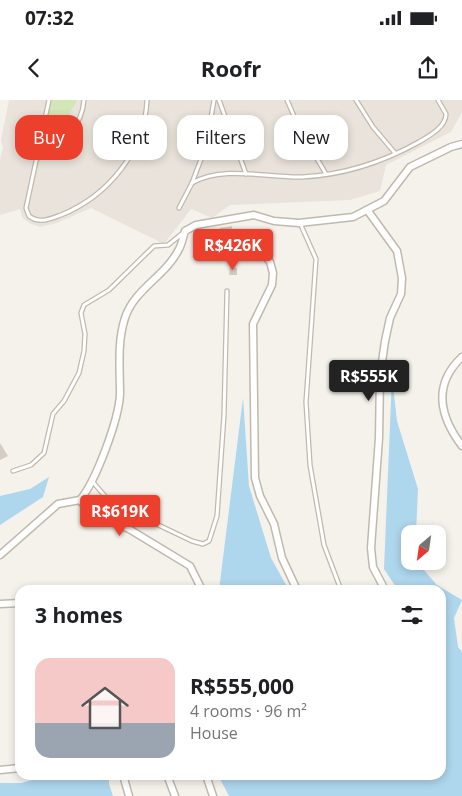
<!DOCTYPE html>
<html lang="en">
<head>
<meta charset="utf-8">
<style>
  body { margin:0; font-family:"Open Sans",sans-serif; background:#f6f6f6; color:#202124; height:100vh; display:flex; flex-direction:column; font-size:19px; white-space:nowrap }
  * { box-sizing:border-box; margin:0 }
  p { font-size:16px; color:#757577 }
  .icon { flex:none; width:28px; height:28px; fill:none; stroke:currentColor; stroke-width:2; stroke-linecap:round; stroke-linejoin:round }
  .map { position:relative; flex:1; overflow:hidden }
  .details { position:absolute; left:15px; top:485px; width:431px; height:195px; display:flex; flex-direction:column; background:#fff; border-radius:15px; box-shadow:0 2px 8px #0003 }
  .details>* { flex:none }
  .hud { position:absolute; left:15px; top:15px; width:432px; height:45px; display:flex; gap:10px }
  .needle { width:32px; rotate:209deg }
  .tools { position:absolute; left:401px; top:425px; display:grid; gap:10px }
  .tools a { display:grid; place-items:center; width:45px; height:45px; border-radius:10px; background:#fff; box-shadow:0 2px 8px #0003; font-size:25px }
  .price { position:absolute; translate:-50% -42px; padding:0 11px; border-radius:5px; background:#ec3f2c; color:#fff; font-size:16px; line-height:32px; filter:drop-shadow(0 1px 2px #0008) }
  .price::after { content:''; position:absolute; left:50%; top:30px; width:15px; height:11px; margin-left:-8px; background:inherit; clip-path:polygon(0 0,100% 0,50% 100%) }
  .price.current { background:#222; color:#fff }
  ul { padding:0; list-style:none }
  li { display:flex; align-items:center; gap:15px; height:125px; padding:0 20px }
  li span { display:grid; place-items:center; flex:none; width:140px; height:100px; border-radius:15px; color:#555 }
  li>.icon { margin-inline-start:auto }
  span .icon { width:60px; height:60px; fill:#fffc; stroke-width:1 }
  li b { font-size:21px }
  h2 { display:flex; justify-content:space-between; align-items:center; height:60px; padding:0 20px; font-size:21px }
  .chip { padding:0 18px; border-radius:15px; background:#fff; box-shadow:0 2px 8px #0003; font-size:18px; line-height:45px }
  .chip.current { background:#ec3f2c; color:#fff }
  .status { display:flex; justify-content:space-between; align-items:center; height:35px; padding:0 25px; background:#fff; direction:ltr }
  .status svg { height:14px; fill:currentColor }
  header { display:flex; justify-content:space-between; align-items:center; height:65px; padding:0 20px; background:#fff; font-size:22px; font-weight:700 }
  .map>svg:first-child { display:block }
  .residential { fill:#e9e3db }
  .green { fill:#d4e6b8 }
  .water { fill:#aed6ed }
  .building { fill:#d6cdc2 }
  .lines { fill:none; stroke-linecap:round; stroke-linejoin:round }
  .service-casing { stroke:#c0b9af; stroke-width:5.5 }
  .minor-casing { stroke:#c0b9af; stroke-width:9 }
  .service { stroke:#fff; stroke-width:3 }
  .minor { stroke:#fff; stroke-width:6 }
</style>
</head>
<body>
<div class="status"><b>07:32</b><svg viewBox="0 0 49 12"><path d="M0 12V9h3v3zM5 12V6h3v6zM10 12V3h3v9zM15 12V0h3v12zM26 1h20v11H26zM47 4h2v5h-2z"/></svg></div>
<header><svg class="icon" aria-label="back" viewBox="0 0 24 24"><path d="M15 5l-7 7 7 7"/></svg>Roofr<svg class="icon" aria-label="share" viewBox="0 0 24 24"><path d="M12 15V3M7 8l5-5 5 5M5 13v7h14v-7"/></svg></header>
<div class="map">
<svg width="462" height="696" viewBox="0 0 462 696">
  <rect width="100%" height="100%" fill="#f5f2ec"/>
  <polygon class="residential" points="9,0 462,0 462,12 451,32 386,65 380,91 350,100 230,105 212,118 191,109 164,144 91,108 57,123 40,127 29,123 22,117 20,109 0,115 0,60 3,47 1,40"/>
  <polygon class="green" points="51,0 77,0 63,26 53,27 47,19"/>
  <g class="water">
    <polygon points="392,277 397,321 418,389 416,434 410,434 410,461 416,461 437,485 462,500 454,518 458,547 462,552 462,696 229,696 218,675 441,675 441,490 398,490 384,469"/>
    <polygon points="243,298 249,386 271,458 289,490 219,490"/>
    <polygon points="49,377 43,397 0,425 0,396 30,389"/>
    <polygon points="48,675 109,675 109,684 113,696 0,696 0,683 22,683"/>
  </g>
  <g class="building">
    <polygon points="232,126 232,138 220,140 220,128"/>
    <polygon points="230,167 237,168 237,175 229,175"/>
    <polygon points="0,343 8,356 0,360"/>
  </g>
  <g class="lines">
    <g class="service-casing">
      <g id="service">
        <path d="M 49,0 L 26,108 L 29,116 C 39,124 50,119 61,115 C 108,96 145,51 147,0"/>
        <polyline points="219,0 246,74"/>
        <polyline points="287,0 300,30 326,74"/>
        <polyline points="356,0 373,27 395,53"/>
        <polyline points="44,29 64,41"/>
        <polyline points="208,34 229,32"/>
        <path d="M 37,59 C 59,44 82,30 84,0"/>
        <path d="M 192,83 C 224,65 267,78 302,77 C 343,75 383,62 419,42 C 429,36 446,27 446,14 L 438,0"/>
        <polyline points="179,108 192,83 206,46 214,0"/>
        <polyline points="300,123 316,159 306,302 310,365 324,445 341,490"/>
        <polyline points="13,371 31,365 44,353 53,314 64,301 79,273 84,251 85,234 81,213 84,205 109,190 154,146 168,145 183,133"/>
        <polyline points="92,381 110,402 192,441 203,444 209,441 217,416 224,315 227,191"/>
      </g>
    </g>
    <g class="minor-casing">
      <g id="minor">
        <polyline points="368,111 397,151 402,178 401,194 390,218 385,241 380,276 379,338 371,448 373,467 385,490"/>
        <polyline points="259,148 270,162 273,173 272,185 253,224 255,378 260,396 274,424 282,458 297,490"/>
        <path d="M 462,257 C 432,285 440,317 462,346"/>
        <polyline points="0,455 58,404 80,400"/>
        <path d="M 202,490 L 190,466 L 129,429 L 90,412 L 80,400 C 96,381 119,319 120,294 C 120,269 117,242 125,218 C 134,189 166,176 179,149 C 182,144 183,137 185,131 L 196,125 L 254,115 L 274,121 L 299,123 L 353,117 L 384,101 L 410,67 L 451,47 L 462,44"/>
        <polyline points="0,504 20,503"/>
        <polyline points="0,670 20,668"/>
        <polyline points="123,675 129,696"/>
        <polyline points="167,675 175,696"/>
        <polyline points="206,675 213,696"/>
      </g>
    </g>
    <use href="#service" class="service"/>
    <use href="#minor" class="minor"/>
  </g>
</svg>
<div class="tools">
<a><svg class="needle" viewBox="-14 -14 28 28"><path d="M0-13l5 13h-10z" fill="#e53935"/><path d="M0 13l5-13h-10z" fill="#757577"/></svg></a>
</div>
<b class="price" style="left:233px;top:171px">R$426K</b>
<b class="price current" style="left:369px;top:302px">R$555K</b>
<b class="price" style="left:120px;top:437px">R$619K</b>
<div class="hud">
<a class="chip current">Buy</a>
<a class="chip">Rent</a>
<a class="chip">Filters</a>
<a class="chip">New</a>
</div>
<section class="details">
<h2>3 homes<svg class="icon" aria-label="filters" viewBox="0 0 24 24"><path d="M4 7h16M4 17h16"/><circle cx="9" cy="7" r="2"/><circle cx="15" cy="17" r="2"/></svg></h2>
<ul>
<li><span style="background:linear-gradient(#f6c9c9 65%,#9aa5b1 0)"><svg class="icon" aria-label="home" viewBox="0 0 24 24"><path d="M3 11l9-7 9 7M6 9v11h12V9"/></svg></span><div><b>R$555,000</b><p>4 rooms · 96 m²</p><p>House</p></div></li>
</ul>
</section>
</div>
</body>
</html>
